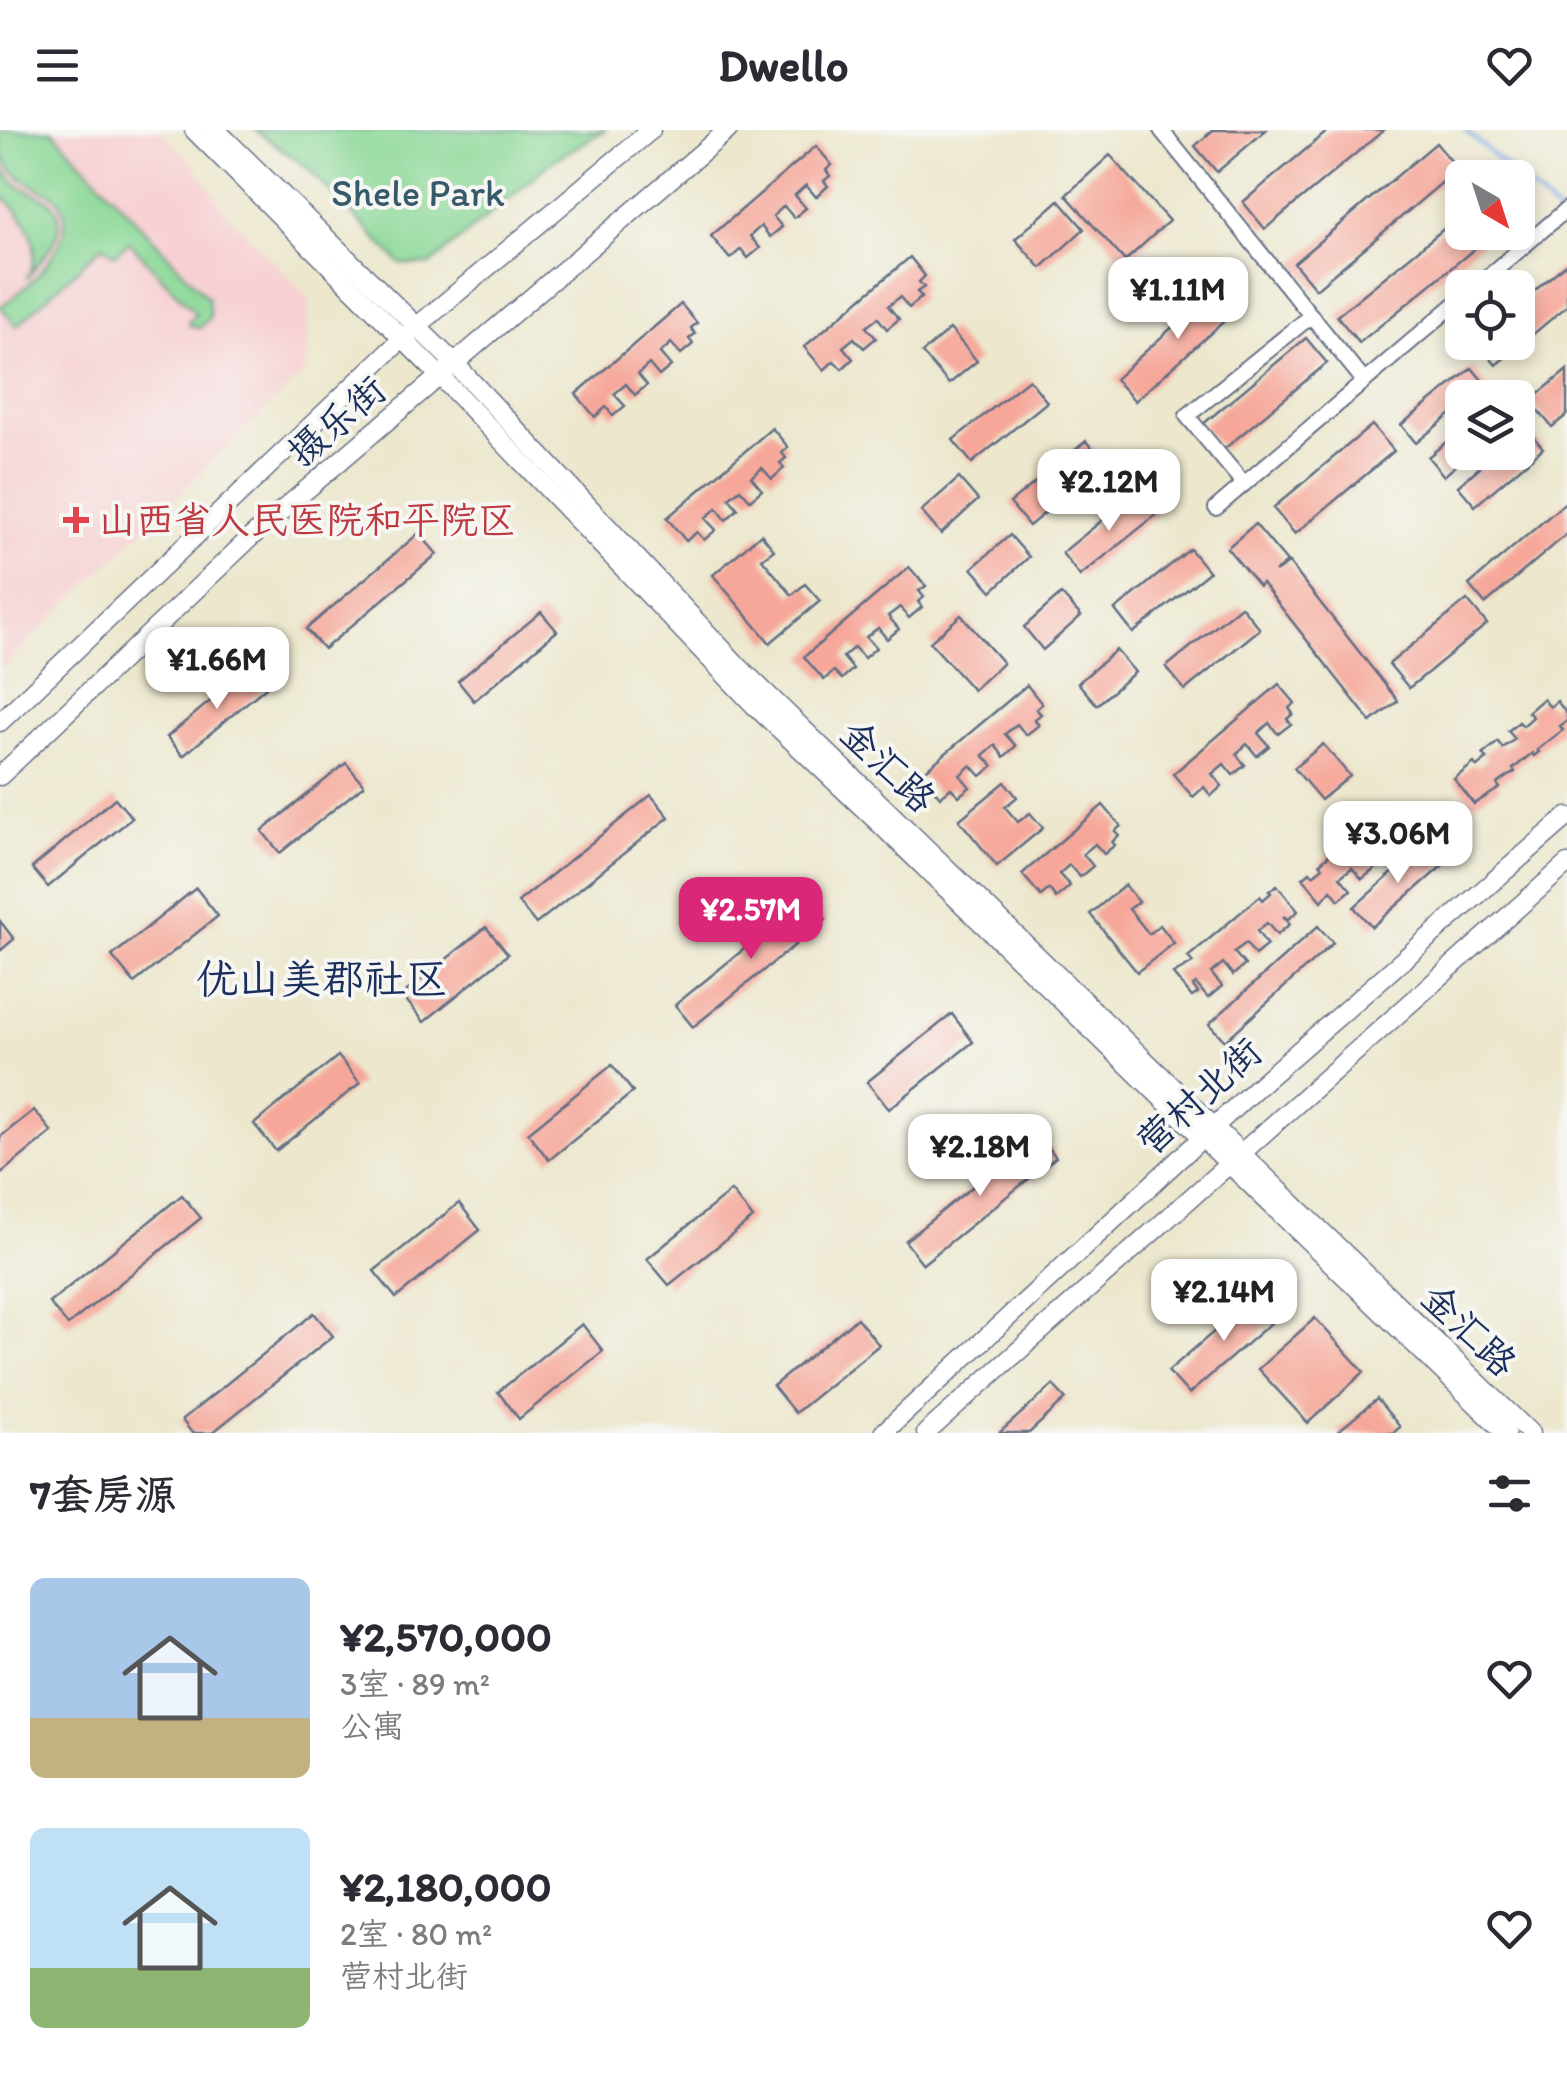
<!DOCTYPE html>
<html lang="zh">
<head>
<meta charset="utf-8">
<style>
  body { margin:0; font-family:Itim,"LXGW WenKai TC",sans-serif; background:#f7f7f7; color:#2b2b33; height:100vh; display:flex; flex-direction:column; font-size:38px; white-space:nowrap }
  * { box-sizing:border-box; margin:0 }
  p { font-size:32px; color:#7c7c81 }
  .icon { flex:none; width:55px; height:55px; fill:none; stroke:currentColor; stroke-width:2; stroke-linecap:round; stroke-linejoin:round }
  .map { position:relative; height:1303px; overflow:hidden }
  .sheet { display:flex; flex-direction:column; background:#fff; flex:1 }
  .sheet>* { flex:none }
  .needle { width:65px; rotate:141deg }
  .fabs { position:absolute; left:1445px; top:30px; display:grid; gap:20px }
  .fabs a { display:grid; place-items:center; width:90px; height:90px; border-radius:15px; background:#fff; box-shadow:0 5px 15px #0003; font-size:50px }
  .price { position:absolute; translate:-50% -85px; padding:0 22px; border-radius:20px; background:#fff; color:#222; font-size:32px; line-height:65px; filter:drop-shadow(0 2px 5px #0008) }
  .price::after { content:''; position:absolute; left:50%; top:60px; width:30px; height:22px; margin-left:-15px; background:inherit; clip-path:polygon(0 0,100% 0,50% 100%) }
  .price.selected { background:#db2777; color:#fff }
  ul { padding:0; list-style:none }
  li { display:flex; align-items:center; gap:30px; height:250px; padding:0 30px }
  li span { display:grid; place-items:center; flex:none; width:280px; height:200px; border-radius:15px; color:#555 }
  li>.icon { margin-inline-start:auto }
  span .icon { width:120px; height:120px; fill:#fffc; stroke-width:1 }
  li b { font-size:42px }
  h2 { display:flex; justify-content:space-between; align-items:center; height:120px; padding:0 30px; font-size:42px }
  header { display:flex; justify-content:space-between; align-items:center; height:130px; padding:0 30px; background:#fff; font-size:45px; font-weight:700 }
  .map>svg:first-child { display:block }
  .built { fill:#f7cfd2 }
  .green { fill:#8bd897; stroke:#53847a; stroke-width:2.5 }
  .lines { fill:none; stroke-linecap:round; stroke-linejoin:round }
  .stream { stroke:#7dafe9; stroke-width:4 }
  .building { fill:#f6a79a }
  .minor-casing { stroke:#646f85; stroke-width:18 }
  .tertiary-casing { stroke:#646f85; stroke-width:21 }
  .secondary-casing { stroke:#646f85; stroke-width:21 }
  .minor { stroke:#fff; stroke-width:14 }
  .tertiary { stroke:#fff; stroke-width:18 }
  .secondary { stroke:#fff; stroke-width:18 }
  .health-dot { fill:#e0444e; stroke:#f6f6f2; stroke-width:4 }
  .labels { text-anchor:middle; stroke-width:8; stroke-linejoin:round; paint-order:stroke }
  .park-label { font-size:38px; fill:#37596c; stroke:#f6f6f2 }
  .street-label { font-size:38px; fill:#1b2f5e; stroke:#f6f6f2 }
  .health-label { font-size:38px; fill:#be3a42; stroke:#f6f6f2; text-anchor:start }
  .quarter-label { font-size:42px; fill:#1b2f5e; stroke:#f6f6f2 }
</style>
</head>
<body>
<header><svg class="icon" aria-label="menu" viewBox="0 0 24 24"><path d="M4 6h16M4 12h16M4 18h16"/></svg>Dwello<svg class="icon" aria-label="heart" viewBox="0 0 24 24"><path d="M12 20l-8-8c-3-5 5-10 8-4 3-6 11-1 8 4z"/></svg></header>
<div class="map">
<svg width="1567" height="1303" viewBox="0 0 1567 1303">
  <rect width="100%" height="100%" fill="#f6f6f2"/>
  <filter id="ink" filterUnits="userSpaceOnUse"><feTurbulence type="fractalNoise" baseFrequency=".01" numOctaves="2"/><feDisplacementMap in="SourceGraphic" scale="20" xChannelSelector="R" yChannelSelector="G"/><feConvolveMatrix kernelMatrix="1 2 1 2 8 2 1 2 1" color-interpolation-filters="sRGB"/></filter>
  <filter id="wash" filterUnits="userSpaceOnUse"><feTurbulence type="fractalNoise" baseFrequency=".0048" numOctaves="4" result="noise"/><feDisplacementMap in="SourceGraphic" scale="40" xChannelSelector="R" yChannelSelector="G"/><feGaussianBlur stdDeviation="2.25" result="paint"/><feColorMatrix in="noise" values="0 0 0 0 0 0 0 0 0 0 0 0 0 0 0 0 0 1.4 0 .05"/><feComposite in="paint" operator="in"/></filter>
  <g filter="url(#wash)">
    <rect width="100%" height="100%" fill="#ece7cd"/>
    <polygon class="built" points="0,0 160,0 195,36 224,81 309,169 305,241 0,539"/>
    <g class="green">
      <path d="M 0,0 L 52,0 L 208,168 L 210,187 L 199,198 L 189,195 L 189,190 L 196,184 L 129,112 L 114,125 L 103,115 L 17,196 L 0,176 C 28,161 83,106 59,71 C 54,64 47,62 40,59 C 10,45 0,33 0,0 Z"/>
      <polygon points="255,0 605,0 554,30 430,135 401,134 305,36"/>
      <path d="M 0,34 C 4,39 9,48 15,53 C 25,61 40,64 50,72 C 76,95 40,132 26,149 C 47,118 25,84 0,64 Z"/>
    </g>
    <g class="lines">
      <polyline class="stream" points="1465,0 1567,91"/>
    </g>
    <g id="blocks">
      <g class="building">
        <polygon points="1213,0 1266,0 1217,42 1195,16"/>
        <polygon points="1329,0 1384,0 1265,99 1243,72"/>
        <polygon points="1436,13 1458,39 1316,159 1294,133"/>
        <polygon points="816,16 832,35 826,40 830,46 824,51 828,56 816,67 806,55 795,65 806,78 794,88 784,76 773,86 782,97 770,107 761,96 750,106 760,118 748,128 741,119 730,129 711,106"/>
        <polygon points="1110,25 1169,91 1125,131 1066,65"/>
        <polygon points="1059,70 1084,99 1041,138 1015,109"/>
        <polygon points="1462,84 1462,102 1495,102 1359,213 1337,186"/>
        <polygon points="910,127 925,146 919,152 924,157 917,162 922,167 909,178 900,167 888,176 899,189 887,199 878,188 866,197 876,208 864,218 854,208 843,217 853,229 842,239 834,231 824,240 804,217"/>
        <polygon points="1567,133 1567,176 1496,235 1477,212 1518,212 1518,175"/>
        <polygon points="1221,153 1241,176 1135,271 1115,249"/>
        <polygon points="681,174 697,193 691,198 695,204 689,209 693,214 681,224 671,213 660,223 671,236 659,246 649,234 638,244 647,255 635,265 626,254 614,264 625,276 613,286 606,277 595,287 576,264"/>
        <polygon points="950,199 977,231 949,254 922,223"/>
        <polygon points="1306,208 1327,233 1223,320 1202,295"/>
        <polygon points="1472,238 1487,256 1472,268 1462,268 1462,275 1416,313 1401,295"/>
        <polygon points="1567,240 1567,285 1552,297 1530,271"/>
        <polygon points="1029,249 1047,272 972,333 953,310"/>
        <polygon points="1372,295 1394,321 1295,404 1273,378"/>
        <polygon points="772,298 788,317 782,323 786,328 780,333 784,338 772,349 762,338 751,347 762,360 750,370 740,359 729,368 738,379 726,390 717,378 705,388 716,400 704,410 697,402 686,411 667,388"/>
        <polygon points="1526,298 1543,318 1475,376 1458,356 1497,322 1518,322 1518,305"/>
        <polygon points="1462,299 1462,322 1472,322 1444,346 1428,327"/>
        <polygon points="1086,311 1104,334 1029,396 1010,373"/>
        <polygon points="959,348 978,370 941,404 921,381"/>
        <polygon points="1137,362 1156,385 1080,446 1062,423"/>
        <polygon points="1567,371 1567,404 1485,474 1469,455"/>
        <polygon points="1255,394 1287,432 1275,442 1289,433 1398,571 1371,592 1262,453 1259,456 1227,418"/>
        <polygon points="419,403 437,424 324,519 306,499"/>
        <polygon points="761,404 774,420 762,429 792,465 805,454 820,471 770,513 713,445"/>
        <polygon points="1010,405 1029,427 992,461 972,438"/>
        <polygon points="1190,419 1209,442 1133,503 1115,480"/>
        <polygon points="909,437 926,456 919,461 924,467 918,472 922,477 909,488 900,477 888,486 899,499 887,509 878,498 866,507 876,518 864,528 854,517 843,527 853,539 842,549 834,541 824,550 804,527"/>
        <polygon points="1061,464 1081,486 1043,520 1024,497"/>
        <polygon points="1467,470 1487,494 1409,558 1389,534"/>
        <polygon points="1241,476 1260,499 1185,560 1166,537"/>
        <polygon points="541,482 557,501 474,571 458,551"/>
        <polygon points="961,485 1003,533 973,560 930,512"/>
        <polygon points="1116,520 1135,542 1097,575 1078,553"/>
        <polygon points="250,538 266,557 183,626 167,607"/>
        <polygon points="1279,554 1295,573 1289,578 1293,584 1287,589 1291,594 1278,604 1269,593 1258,603 1269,616 1257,626 1247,614 1236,624 1245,635 1233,645 1224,634 1212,644 1222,656 1211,666 1204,657 1193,667 1173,644"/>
        <polygon points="1027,555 1042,574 1036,579 1041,584 1034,590 1039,595 1026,605 1017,594 1005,604 1016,616 1004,627 995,615 983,625 993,636 981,646 971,635 960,645 970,657 959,666 951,658 940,667 921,644"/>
        <polygon points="1543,569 1550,577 1557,571 1567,584 1567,591 1560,596 1563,600 1537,620 1539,622 1534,626 1532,623 1513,639 1515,642 1497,654 1500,658 1474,674 1454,649 1474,633 1477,637 1487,629 1483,624 1498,612 1503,618 1515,609 1508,601 1519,592 1523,596 1533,587 1528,582"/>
        <polygon points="1323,614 1350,646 1321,670 1294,638"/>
        <polygon points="346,633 364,655 280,723 262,701"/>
        <polygon points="1005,652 1017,667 1005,677 1018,692 1030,683 1043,698 997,736 959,690"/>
        <polygon points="651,665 669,687 536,794 518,772"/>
        <polygon points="115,668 132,688 48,757 32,738"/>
        <polygon points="1103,675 1121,696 1115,701 1119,705 1112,712 1115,715 1104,724 1095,714 1083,724 1093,736 1080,747 1069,735 1059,744 1070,756 1056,768 1049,759 1041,766 1022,744"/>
        <polygon points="1383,679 1401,701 1397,705 1401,710 1396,713 1393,709 1391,711 1397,719 1385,729 1376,718 1365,726 1375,739 1362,749 1352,738 1340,747 1351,760 1339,770 1331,760 1322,771 1303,748 1310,742 1313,745 1323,737 1320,733 1359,700 1357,698 1365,691 1369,696 1378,688 1376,685"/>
        <polygon points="1424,715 1442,736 1372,797 1354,777"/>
        <polygon points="1125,755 1139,772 1129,779 1149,804 1160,795 1174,813 1137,842 1090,784"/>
        <polygon points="1277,755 1298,781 1288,789 1283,786 1290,794 1277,805 1267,793 1257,801 1267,815 1255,825 1246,813 1234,822 1245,835 1233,845 1223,833 1211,843 1222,856 1208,868 1196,854 1193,856 1198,863 1192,867 1173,844 1193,833 1188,827 1260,766 1263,770 1271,763 1269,761"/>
        <polygon points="196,758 218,786 134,853 112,826"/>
        <polygon points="808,767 826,790 693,897 675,875"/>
        <polygon points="0,791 14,809 0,821"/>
        <polygon points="1318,796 1333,813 1225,911 1209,894"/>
        <polygon points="486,797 508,824 424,892 402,865"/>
        <polygon points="952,884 973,912 889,979 867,952"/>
        <polygon points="338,926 360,953 276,1021 254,994"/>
        <polygon points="612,935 633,962 549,1030 528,1003"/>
        <polygon points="34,980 52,1002 0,1044 0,1007"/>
        <polygon points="1038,1004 1056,1027 923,1134 905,1111"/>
        <polygon points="731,1061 753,1088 669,1155 647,1129"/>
        <polygon points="182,1065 201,1088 68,1195 49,1173"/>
        <polygon points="459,1073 480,1100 396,1168 374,1141"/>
        <polygon points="1259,1163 1279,1186 1189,1264 1168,1241"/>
        <polygon points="314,1183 333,1206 212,1303 192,1303 182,1290"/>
        <polygon points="857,1188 879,1215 795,1283 773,1256"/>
        <polygon points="1315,1188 1364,1242 1308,1293 1258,1239"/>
        <polygon points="582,1194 603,1221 519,1289 498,1262"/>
        <polygon points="1053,1255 1066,1269 1029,1303 999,1303"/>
        <polygon points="1377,1269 1400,1297 1393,1303 1336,1303"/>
      </g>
    </g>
  </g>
  <g filter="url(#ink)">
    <use href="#blocks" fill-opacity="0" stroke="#646f85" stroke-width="2.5"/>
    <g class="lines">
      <g class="minor-casing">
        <g id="minor">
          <polyline points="1161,0 1364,251"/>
          <polyline points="1475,158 1567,79"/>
          <polyline points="1244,354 1187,286 1311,186"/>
          <polyline points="1216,378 1462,168"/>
        </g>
      </g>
      <g class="tertiary-casing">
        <g id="tertiary">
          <polyline points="194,0 440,246 754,575 879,693 1506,1303"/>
          <polyline points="216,0 454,233 740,538 1530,1303"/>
          <polyline points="883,1303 1256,958 1567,687"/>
          <polyline points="926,1303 1567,734"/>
        </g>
      </g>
      <g class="secondary-casing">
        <g id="secondary">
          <polyline points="0,592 402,209 651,0"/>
          <polyline points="0,646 251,407 728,0"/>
        </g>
      </g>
      <use href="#minor" class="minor"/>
      <use href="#tertiary" class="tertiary"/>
      <use href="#secondary" class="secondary"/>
    </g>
  </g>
  <path class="health-dot" d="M71 375h10v10h10v10h-10v10h-10v-10h-10v-10h10z"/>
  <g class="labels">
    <g class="park-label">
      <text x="418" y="76">Shele Park</text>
    </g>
    <g class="street-label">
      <text transform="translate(337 291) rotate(-41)" y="13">摄乐街</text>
      <text transform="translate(888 636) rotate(44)" y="13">金汇路</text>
      <text transform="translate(1199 966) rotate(-42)" y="13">营村北街</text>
      <text transform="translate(1469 1200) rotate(44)" y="13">金汇路</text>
    </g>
    <g class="health-label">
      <text x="98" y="403">山西省人民医院和平院区</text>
    </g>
    <g class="quarter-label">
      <text x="322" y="863">优山美郡社区</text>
    </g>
  </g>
</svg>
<div class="fabs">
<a><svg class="needle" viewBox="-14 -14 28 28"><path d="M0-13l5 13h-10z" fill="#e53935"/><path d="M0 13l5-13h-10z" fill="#7c7c81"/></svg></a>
<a><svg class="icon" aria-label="locate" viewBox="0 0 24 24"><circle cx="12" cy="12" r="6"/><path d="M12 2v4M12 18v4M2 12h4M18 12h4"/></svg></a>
<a><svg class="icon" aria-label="layers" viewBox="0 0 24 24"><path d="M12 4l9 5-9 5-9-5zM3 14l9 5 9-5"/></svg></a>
</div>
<b class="price" style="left:1178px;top:212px">¥1.11M</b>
<b class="price" style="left:1109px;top:404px">¥2.12M</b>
<b class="price" style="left:217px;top:582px">¥1.66M</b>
<b class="price" style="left:1398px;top:756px">¥3.06M</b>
<b class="price selected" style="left:751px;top:832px">¥2.57M</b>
<b class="price" style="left:980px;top:1069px">¥2.18M</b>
<b class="price" style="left:1224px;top:1214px">¥2.14M</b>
</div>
<section class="sheet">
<h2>7套房源<svg class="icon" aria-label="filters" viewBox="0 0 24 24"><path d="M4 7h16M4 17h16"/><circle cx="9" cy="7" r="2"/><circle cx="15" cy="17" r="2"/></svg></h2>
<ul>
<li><span style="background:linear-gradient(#a9c7e8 70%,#c2b280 0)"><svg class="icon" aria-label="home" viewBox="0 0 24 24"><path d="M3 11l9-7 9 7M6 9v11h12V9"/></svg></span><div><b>¥2,570,000</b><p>3室 · 89 m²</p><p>公寓</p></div><svg class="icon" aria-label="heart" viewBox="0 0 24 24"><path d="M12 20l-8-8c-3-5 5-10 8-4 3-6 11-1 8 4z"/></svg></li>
<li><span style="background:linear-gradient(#bfe0f5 70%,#8fb573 0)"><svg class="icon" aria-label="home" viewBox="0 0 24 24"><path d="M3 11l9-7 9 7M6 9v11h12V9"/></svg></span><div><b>¥2,180,000</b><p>2室 · 80 m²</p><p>营村北街</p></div><svg class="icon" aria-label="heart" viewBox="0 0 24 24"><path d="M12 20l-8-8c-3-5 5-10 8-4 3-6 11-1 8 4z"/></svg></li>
</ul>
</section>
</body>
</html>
